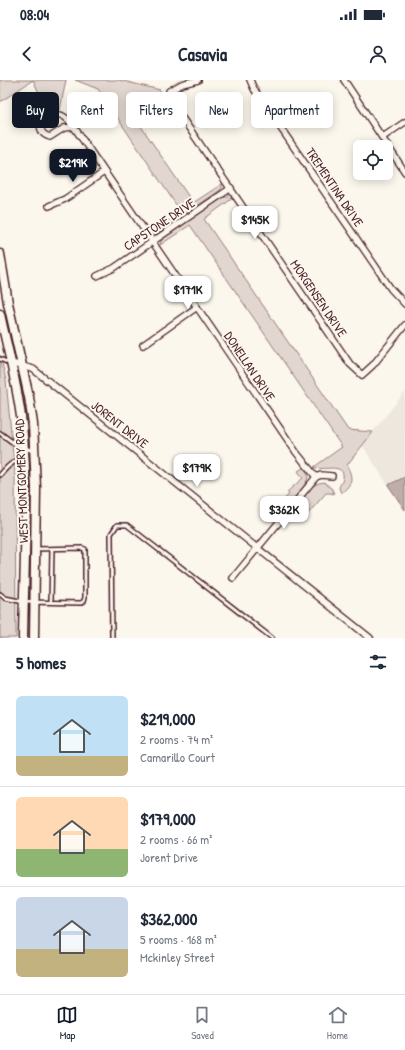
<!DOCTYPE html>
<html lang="en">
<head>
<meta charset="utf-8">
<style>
  body { margin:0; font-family:"Patrick Hand",sans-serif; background:#f6f6f7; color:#1f2937; height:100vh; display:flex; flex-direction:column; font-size:15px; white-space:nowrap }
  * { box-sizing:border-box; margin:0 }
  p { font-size:13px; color:#747a83 }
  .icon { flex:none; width:22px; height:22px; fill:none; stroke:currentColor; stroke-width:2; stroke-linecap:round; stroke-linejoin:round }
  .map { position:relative; height:558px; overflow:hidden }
  .details { display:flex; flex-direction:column; background:#fff; flex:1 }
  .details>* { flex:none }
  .banner { position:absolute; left:12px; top:12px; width:381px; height:36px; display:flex; gap:8px }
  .fabs { position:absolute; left:353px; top:60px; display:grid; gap:8px }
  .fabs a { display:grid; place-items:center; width:40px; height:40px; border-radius:6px; background:#fff; box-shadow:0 2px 10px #0003; font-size:20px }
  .price { position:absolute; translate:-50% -34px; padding:0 9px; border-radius:8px; background:#fff; color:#222; font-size:13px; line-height:26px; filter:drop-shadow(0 1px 2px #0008) }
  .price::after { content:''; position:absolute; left:50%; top:24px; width:12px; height:9px; margin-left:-6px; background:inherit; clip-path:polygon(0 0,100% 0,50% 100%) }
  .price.current { background:#111827; color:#fff }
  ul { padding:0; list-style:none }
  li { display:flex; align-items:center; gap:12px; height:100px; padding:0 16px }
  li+li { border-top:1px solid #e0e1e3 }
  li span { display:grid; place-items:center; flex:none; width:112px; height:80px; border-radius:6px; color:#555 }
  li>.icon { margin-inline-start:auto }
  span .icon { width:48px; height:48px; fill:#fffc; stroke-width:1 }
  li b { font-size:17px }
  h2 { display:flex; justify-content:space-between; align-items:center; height:48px; padding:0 16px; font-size:17px }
  .chip { padding:0 14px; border-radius:6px; background:#fff; box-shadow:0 2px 10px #0003; font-size:14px; line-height:36px }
  .chip.current { background:#111827; color:#fff }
  .status { display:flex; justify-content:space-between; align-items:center; height:28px; padding:0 20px; background:#fff; direction:ltr }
  .status svg { height:11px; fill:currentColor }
  header { display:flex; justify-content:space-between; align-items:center; height:52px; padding:0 16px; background:#fff; font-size:18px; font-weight:800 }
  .menu { display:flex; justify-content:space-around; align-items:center; height:56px; border-top:1px solid #e0e1e3; background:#fff; font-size:11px; color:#747a83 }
  .menu a { display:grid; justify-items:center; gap:2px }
  .menu .current { color:#111827 }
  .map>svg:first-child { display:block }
  .built { fill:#eee7de }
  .green { fill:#e2d7d0; stroke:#967b7e }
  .water { fill:#bfadaa; stroke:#907477 }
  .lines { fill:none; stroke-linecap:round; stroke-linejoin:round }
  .service-casing { stroke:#4a1f2b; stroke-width:6 }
  .minor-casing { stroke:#4a1f2b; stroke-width:8 }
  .secondary-casing { stroke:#4a1f2b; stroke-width:11 }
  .service { stroke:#fbf7ec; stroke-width:3 }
  .minor { stroke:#fbf7ec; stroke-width:5.5 }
  .secondary { stroke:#fbf7ec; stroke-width:8 }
  .labels { text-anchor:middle; stroke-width:4; stroke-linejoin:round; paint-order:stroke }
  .street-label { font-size:13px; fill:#4a1f2b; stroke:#fbf7ec }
</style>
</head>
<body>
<div class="status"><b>08:04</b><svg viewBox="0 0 49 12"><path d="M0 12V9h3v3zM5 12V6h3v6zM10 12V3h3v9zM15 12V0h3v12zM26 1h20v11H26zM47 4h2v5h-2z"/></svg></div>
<header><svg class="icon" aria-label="back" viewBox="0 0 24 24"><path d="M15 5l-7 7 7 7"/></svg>Casavia<svg class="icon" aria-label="person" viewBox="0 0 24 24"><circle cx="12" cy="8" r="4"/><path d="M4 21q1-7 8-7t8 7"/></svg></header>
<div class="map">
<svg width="405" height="558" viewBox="0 0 405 558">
  <rect width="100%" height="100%" fill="#fbf7ec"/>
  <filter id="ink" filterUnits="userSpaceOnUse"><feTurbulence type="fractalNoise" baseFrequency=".025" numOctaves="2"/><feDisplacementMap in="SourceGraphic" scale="8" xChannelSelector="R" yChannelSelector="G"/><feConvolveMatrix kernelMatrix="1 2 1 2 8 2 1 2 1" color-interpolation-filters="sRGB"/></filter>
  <g filter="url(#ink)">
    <polygon class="built" points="405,312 405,397 388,405 362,365"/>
    <g class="green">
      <polygon points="0,0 66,0 60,30 49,34 33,0 0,22"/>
      <polygon points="75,0 119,0 160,10 161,17 130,30 193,123 222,104 222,108 219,111 159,152 156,154 151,152 181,132 98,9"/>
      <path d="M 224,117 L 228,117 L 233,118 L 204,139 L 348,350 L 373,352 L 347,385 C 353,398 353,404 341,413 L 339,408 C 340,404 342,402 343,399 C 346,381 321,392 314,387 L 342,367 L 190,145 L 160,165 L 161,161 L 164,158 Z"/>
      <polygon points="0,275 6,300 15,395 16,558 0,558"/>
      <path d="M 303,388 C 305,390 308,392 308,396 C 308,404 294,418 289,424 L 284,420 L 289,414 L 287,412 L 303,398 L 298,391 Z"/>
      <path d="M 324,402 L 332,409 L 334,414 L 330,413 L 326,413 L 305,437 L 294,428 C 302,418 310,403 324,402 Z"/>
    </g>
    <polygon class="water" points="405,397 405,430 388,405"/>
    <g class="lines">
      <g class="service-casing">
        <g id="service">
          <polyline points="0,279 9,283"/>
          <polyline points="0,353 15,364 33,371"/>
          <path d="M 0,395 C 7,387 13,380 24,379"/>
          <polyline points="0,514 5,518 24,522 81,523 84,521 85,517 85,469 82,468 36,469"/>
          <polyline points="51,522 52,469"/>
          <polyline points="112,558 111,454 117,445 127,445 272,558"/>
        </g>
      </g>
      <g class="minor-casing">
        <g id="minor">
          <polyline points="198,0 182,4 169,11 174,26 350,284 362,295 373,285 405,245"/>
          <polyline points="250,0 254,9 391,209 405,224"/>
          <polyline points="344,0 405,92"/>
          <path d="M 74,47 L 64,48 L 50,57 C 43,55 41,52 40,45 C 52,29 64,32 74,47 L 296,372 L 316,397"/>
          <polyline points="383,57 405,42"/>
          <polyline points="49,126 65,119 104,92"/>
          <polyline points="97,196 114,188 231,108"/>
          <polyline points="143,265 197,227"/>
          <polyline points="11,283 33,289 370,558"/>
          <polyline points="233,498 316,397 321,395 332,396"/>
        </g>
      </g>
      <g class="secondary-casing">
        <g id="secondary">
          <polyline points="0,174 8,223 29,317 33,344 36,408 34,558"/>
          <path d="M 0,234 C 8,271 18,307 22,345 C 29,415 24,487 23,558"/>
        </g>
      </g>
      <use href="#service" class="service"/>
      <use href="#minor" class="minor"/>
      <use href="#secondary" class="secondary"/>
    </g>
  </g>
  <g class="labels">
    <g class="street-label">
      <text transform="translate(335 107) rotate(56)" y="5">TREMENTINA DRIVE</text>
      <text transform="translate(159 144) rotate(-34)" y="5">CAPSTONE DRIVE</text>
      <text transform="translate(319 218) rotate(56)" y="5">MORGENSEN DRIVE</text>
      <text transform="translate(250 286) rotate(56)" y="5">DONELLAN DRIVE</text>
      <text transform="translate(120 344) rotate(38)" y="5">JORENT DRIVE</text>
      <text transform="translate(21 401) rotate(-92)" y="5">WEST MONTGOMERY ROAD</text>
    </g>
  </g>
</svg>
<div class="fabs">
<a><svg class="icon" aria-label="locate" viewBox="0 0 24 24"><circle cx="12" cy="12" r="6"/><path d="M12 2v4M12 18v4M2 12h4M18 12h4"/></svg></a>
</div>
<b class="price current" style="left:73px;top:103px">$219K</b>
<b class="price" style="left:255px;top:160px">$145K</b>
<b class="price" style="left:188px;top:230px">$171K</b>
<b class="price" style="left:197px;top:408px">$179K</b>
<b class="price" style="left:284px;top:450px">$362K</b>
<div class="banner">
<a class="chip current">Buy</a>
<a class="chip">Rent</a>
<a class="chip">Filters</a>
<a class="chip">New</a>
<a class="chip">Apartment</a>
</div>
</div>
<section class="details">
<h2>5 homes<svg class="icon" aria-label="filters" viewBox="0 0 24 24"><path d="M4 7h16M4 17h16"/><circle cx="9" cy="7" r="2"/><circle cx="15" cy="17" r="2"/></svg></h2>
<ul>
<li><span style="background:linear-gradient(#bfe0f5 75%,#c2b280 0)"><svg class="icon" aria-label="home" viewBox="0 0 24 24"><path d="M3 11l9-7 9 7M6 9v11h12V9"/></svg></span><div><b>$219,000</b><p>2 rooms · 74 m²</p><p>Camarillo Court</p></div></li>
<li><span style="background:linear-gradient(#ffd9b3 65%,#8fb573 0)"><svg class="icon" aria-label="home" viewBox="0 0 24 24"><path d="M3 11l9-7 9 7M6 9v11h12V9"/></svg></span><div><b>$179,000</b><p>2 rooms · 66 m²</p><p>Jorent Drive</p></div></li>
<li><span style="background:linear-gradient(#c9d6e8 65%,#c2b280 0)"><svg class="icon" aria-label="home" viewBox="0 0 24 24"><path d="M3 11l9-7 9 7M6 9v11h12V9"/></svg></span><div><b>$362,000</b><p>5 rooms · 168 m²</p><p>Mckinley Street</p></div></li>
</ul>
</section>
<nav class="menu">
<a class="current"><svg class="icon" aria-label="map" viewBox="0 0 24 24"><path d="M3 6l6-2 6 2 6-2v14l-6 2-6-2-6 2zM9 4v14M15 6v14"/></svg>Map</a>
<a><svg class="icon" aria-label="saved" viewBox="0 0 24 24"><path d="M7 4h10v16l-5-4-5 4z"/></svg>Saved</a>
<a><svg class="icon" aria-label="home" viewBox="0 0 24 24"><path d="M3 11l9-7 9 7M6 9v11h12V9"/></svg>Home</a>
</nav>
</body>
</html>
